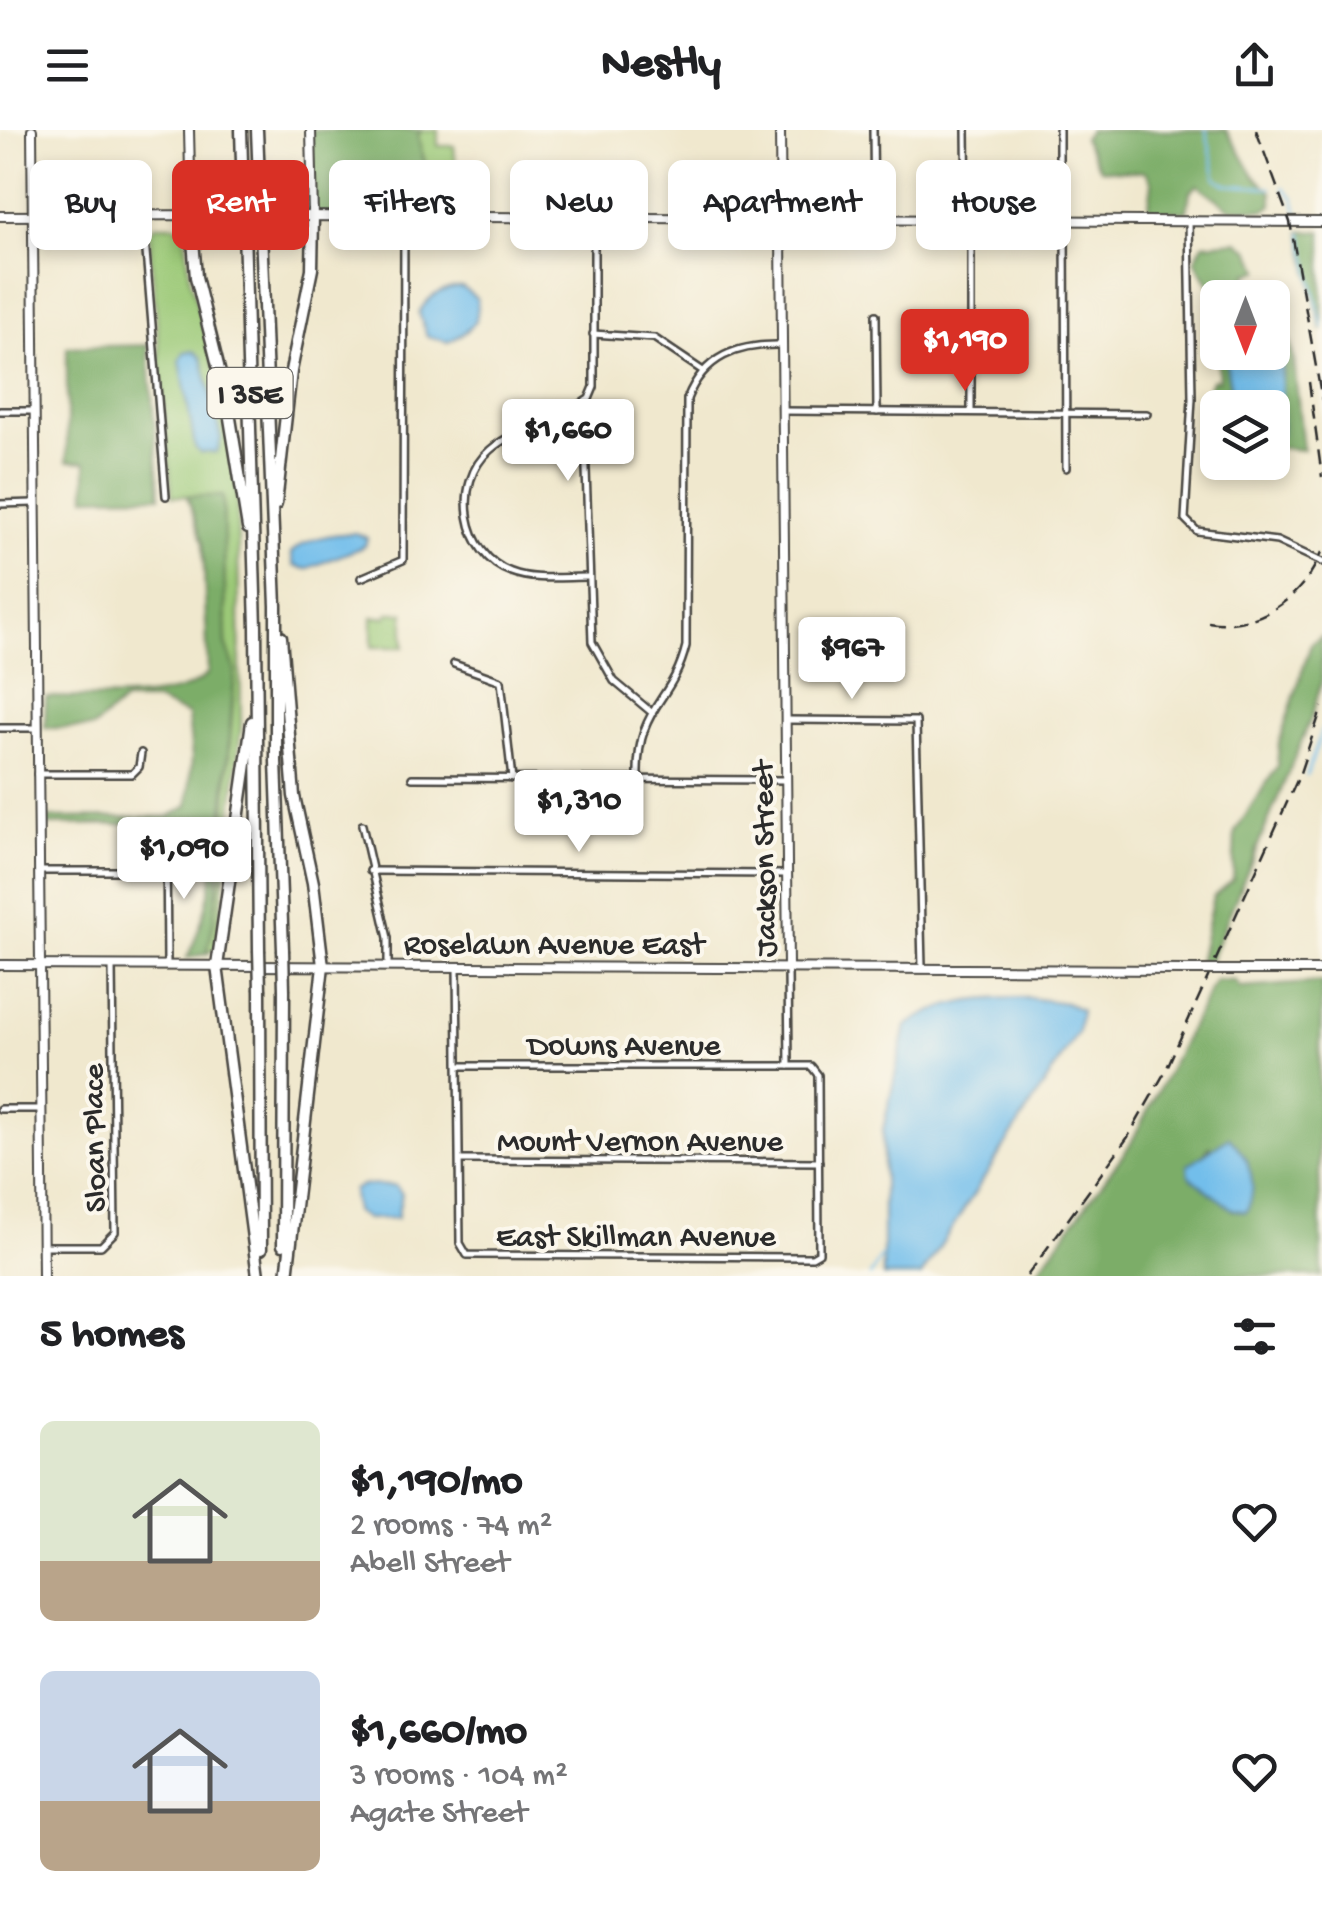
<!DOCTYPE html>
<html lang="en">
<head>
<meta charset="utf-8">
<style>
  body { margin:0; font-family:"Gochi Hand",sans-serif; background:#f2f2f2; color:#202124; height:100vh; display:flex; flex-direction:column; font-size:38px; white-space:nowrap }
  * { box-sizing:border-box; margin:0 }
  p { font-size:32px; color:#757577 }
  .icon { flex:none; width:55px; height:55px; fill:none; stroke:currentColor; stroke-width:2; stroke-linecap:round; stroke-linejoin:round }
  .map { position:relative; height:1146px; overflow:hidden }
  .sheet { display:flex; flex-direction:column; background:#fff; flex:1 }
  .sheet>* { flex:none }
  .banner { position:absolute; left:30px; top:30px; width:1262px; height:90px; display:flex; gap:20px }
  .needle { width:65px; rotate:180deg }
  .fabs { position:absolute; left:1200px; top:150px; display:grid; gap:20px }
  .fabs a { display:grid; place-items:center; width:90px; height:90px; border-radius:15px; background:#fff; box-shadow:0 5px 15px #0003; font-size:50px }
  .price { position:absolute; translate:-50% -85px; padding:0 22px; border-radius:10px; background:#fff; color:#222; font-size:32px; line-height:65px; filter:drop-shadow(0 2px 5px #0008) }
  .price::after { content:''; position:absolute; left:50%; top:60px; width:30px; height:22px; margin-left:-15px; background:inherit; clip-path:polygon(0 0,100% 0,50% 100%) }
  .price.selected { background:#d93025; color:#fff }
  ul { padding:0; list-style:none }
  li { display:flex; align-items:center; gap:30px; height:250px; padding:0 40px }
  li span { display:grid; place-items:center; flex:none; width:280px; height:200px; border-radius:15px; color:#555 }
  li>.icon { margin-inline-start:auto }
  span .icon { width:120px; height:120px; fill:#fffc; stroke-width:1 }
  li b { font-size:42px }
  h2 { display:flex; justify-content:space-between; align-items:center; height:120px; padding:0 40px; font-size:42px }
  .chip { padding:0 35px; border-radius:15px; background:#fff; box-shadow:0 5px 15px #0003; font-size:35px; line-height:90px }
  .chip.selected { background:#d93025; color:#fff }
  header { display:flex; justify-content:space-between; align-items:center; height:130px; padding:0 40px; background:#fff; font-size:45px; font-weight:700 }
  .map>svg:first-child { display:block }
  .green { fill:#9bc977; stroke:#637a51; stroke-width:2.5 }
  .forest { fill:#7cad68; stroke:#546c4a; stroke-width:2.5; fill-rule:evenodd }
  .water { fill:#72beeb; stroke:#4e748b; stroke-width:2.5 }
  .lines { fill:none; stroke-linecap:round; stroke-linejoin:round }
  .stream { stroke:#72beeb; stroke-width:2.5 }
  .street-casing { stroke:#494743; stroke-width:10 }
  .secondary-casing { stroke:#494743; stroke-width:12 }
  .highway-casing { stroke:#494743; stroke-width:15 }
  .street { stroke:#fff; stroke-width:5 }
  .secondary { stroke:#fff; stroke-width:8 }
  .highway { stroke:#fff; stroke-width:10 }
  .rail { stroke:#2b2b2b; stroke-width:2.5; stroke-dasharray:15 8; stroke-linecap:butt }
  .secondary-bridge-casing { stroke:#494743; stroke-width:12; stroke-linecap:butt }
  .highway-bridge-casing { stroke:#494743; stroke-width:15; stroke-linecap:butt }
  .secondary-bridge { stroke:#fff; stroke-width:8 }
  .highway-bridge { stroke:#fff; stroke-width:10 }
  .labels { text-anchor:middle; stroke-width:8; stroke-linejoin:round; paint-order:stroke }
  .shield { fill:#fbf7ec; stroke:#696865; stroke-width:2.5 }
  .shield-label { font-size:30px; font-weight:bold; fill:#2b2b2b }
  .street-label { font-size:32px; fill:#2b2b2b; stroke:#fbf7ec }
</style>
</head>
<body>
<header><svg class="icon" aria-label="menu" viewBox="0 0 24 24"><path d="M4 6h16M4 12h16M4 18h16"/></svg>Nestly<svg class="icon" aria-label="share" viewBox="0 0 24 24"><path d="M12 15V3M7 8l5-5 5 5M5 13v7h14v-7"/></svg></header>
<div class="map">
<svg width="1322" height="1146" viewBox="0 0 1322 1146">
  <rect width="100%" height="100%" fill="#fbf7ec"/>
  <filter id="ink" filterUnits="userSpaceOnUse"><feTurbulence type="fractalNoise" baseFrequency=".01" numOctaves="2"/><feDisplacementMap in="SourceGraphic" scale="20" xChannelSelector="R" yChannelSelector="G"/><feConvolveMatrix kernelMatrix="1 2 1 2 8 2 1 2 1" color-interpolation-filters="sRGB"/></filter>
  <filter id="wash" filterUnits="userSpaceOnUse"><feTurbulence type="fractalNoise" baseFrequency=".0048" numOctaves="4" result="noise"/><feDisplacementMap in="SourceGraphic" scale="40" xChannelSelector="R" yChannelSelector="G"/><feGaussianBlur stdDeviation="2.25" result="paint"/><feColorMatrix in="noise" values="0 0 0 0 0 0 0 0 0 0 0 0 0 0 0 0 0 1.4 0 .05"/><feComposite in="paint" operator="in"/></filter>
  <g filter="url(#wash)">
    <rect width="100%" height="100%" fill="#f0e8ce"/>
    <g class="green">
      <path d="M 422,0 L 438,0 L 438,16 L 454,16 L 460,81 L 439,80 C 438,52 421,33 418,5 Z"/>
      <polygon points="157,95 175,95 185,104 190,149 222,265 237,354 241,596 217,817 207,824 221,746 235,540 226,514 223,367 172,366 149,102"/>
      <polygon points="388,483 404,483 404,517 372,517 372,487 387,487"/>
    </g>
    <g class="forest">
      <path d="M 311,0 L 422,0 L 418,5 C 422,38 439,54 439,88 L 313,87 Z"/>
      <polygon points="1089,0 1226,0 1255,47 1272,62 1272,75 1265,80 1229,78 1198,55 1190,62 1187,81 1148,81 1152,53 1146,42 1100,39 1083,8"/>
      <polygon points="1322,101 1322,201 1301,102"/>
      <polygon points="1238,111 1250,120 1261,140 1247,144 1249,155 1278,158 1294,231 1303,320 1273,317 1282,296 1278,264 1282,230 1273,206 1272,168 1217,169 1195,130 1203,114"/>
      <polygon points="148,215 160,366 86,367 86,332 67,331 67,217"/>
      <polygon points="1217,218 1218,222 1224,223 1234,277 1212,272 1208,258 1213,249 1219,250 1217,222"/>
      <path d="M 187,366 L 223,366 L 226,514 L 235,540 L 214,791 L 207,824 L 187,828 C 208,783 216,743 215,694 L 47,695 L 46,688 L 168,687 L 188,676 L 192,627 L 188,585 L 156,571 L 124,571 L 93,598 L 45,598 L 46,567 C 86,566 183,576 208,543 L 203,413 Z"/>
      <polygon points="1322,506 1322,549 1312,586 1209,833 1199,833 1213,767 1233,750 1235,702 1277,637 1279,613 1311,514"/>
      <path d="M 1215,850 L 1235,851 L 1240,858 L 1322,852 L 1318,991 L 1322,1146 L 1034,1146 L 1130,1015 ZM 1210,1016 L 1232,1079 L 1202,1053 L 1202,1026 Z"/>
    </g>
    <g class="water">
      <path d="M 462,157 L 477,169 C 481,194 468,202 448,212 L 427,206 L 419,183 C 428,165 443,158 462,157 Z"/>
      <polygon points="1273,206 1282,230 1281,306 1274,311 1272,278 1234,277 1224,223 1272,222"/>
      <polygon points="194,221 202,228 221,309 217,322 200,323 195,317 180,231 184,222"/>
      <path d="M 356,403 L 367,408 L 365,416 L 306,439 L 294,436 L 291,423 C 307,407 334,404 356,403 Z"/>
      <path d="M 1029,868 L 1066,873 L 1081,880 L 1078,902 L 921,1146 L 883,1146 L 883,1000 L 906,896 C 945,869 982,868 1029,868 Z"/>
      <path d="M 1229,1007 C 1249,1026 1260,1056 1246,1082 L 1232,1079 L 1189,1046 L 1188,1035 Z"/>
      <polygon points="363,1055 396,1056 402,1064 397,1088 367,1089 355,1082 353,1060"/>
    </g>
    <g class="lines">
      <g class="stream">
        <polyline points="1206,0 1216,48 1227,55 1271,58"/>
        <polyline points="1283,57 1294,68 1298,84"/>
        <polyline points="1302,103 1322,198"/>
        <polyline points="1307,645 1322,600"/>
        <polyline points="870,1146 882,1125"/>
      </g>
    </g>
  </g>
  <g filter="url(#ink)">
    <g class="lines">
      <g class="street-casing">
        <g id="street">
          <polyline points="873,0 874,90"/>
          <polyline points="966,0 967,91"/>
          <polyline points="1059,0 1059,91"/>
          <polyline points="143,85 166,366"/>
          <polyline points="594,90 594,257 584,281 592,512 614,551 650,581"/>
          <polyline points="971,91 971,282"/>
          <polyline points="1065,91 1066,338"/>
          <polyline points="1189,91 1192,269 1185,389 1197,401 1277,411 1322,432"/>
          <polyline points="876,185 877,282"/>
          <polyline points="593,204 654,208 703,241"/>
          <path d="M 587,270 C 558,291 518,296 490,320 C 452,352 463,425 511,442 C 534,451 563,447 588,447"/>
          <polyline points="0,281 33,281"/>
          <polyline points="782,281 1147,284"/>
          <polyline points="0,374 34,373"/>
          <polyline points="361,448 403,430 404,88"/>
          <polyline points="454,534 501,551 512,649"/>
          <polyline points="785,590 916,591 922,837"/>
          <polyline points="0,598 37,598"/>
          <polyline points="37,644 132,644 139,637 141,623"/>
          <polyline points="412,648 786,650"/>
          <path d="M 638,649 C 636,575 672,574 686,516 L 687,269 C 704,226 738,214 781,215"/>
          <polyline points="362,695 388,808 388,836"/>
          <polyline points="166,709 167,835"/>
          <polyline points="39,741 166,741"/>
          <polyline points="370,741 787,744"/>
          <polyline points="457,837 460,1113 467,1125 812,1127 819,1123 818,945 811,936 459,936"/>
          <polyline points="788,839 789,936"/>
          <polyline points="0,979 41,979"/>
          <polyline points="460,1030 819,1032"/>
          <polyline points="43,1116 101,1116 115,1102 112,835"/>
        </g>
      </g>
      <g class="secondary-casing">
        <g id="secondary">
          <polyline points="32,0 43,1146"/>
          <polyline points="189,0 191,85"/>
          <polyline points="311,0 313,87"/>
          <polyline points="780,0 788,837"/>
          <polyline points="0,86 226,85"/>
          <polyline points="288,86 1322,92"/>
          <polyline points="0,835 1190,840"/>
          <polyline points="1234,840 1322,840"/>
        </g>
      </g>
      <g class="highway-casing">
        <g id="highway">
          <polyline points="241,0 256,497 259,820"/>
          <polyline points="257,0 276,476 276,631 283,820"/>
          <polyline points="191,85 196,147 228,276 248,398"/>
          <polyline points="276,374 291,241 312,139 313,87"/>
          <polyline points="281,507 294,666 313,753 323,836 287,1146"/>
          <polyline points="252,592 217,836 258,1146"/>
          <polyline points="260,860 261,1119"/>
          <polyline points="283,1115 284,860"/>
        </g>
      </g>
      <use href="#street" class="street"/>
      <use href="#secondary" class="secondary"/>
      <use href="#highway" class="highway"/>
      <g class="rail">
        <polyline points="1256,0 1290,92 1322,270"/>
        <polyline points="1309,252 1322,347"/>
        <path d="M 1208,492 C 1259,500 1302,468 1322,422"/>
        <polyline points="1027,1146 1128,1007 1165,942 1299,646 1322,577"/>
      </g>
      <g class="secondary-bridge-casing">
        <g id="secondary-bridge">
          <polyline points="226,85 288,86"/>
          <polyline points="1190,840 1234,840"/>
        </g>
      </g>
      <g class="highway-bridge-casing">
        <g id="highway-bridge">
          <polyline points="259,820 260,860"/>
          <polyline points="283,820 284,860"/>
        </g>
      </g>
      <use href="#secondary-bridge" class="secondary-bridge"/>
      <use href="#highway-bridge" class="highway-bridge"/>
    </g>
  </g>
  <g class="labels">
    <rect class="shield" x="207.5" y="238" width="85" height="50" rx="8"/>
    <g class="shield-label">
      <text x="250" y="273">I 35E</text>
    </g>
    <g class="street-label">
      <text transform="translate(762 729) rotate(-91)" y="11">Jackson Street</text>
      <text x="554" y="823">Roselawn Avenue East</text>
      <text x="624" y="924">Downs Avenue</text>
      <text transform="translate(92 1008) rotate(-91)" y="11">Sloan Place</text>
      <text x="640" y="1020">Mount Vernon Avenue</text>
      <text x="636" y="1115">East Skillman Avenue</text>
    </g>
  </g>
</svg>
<div class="fabs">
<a><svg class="needle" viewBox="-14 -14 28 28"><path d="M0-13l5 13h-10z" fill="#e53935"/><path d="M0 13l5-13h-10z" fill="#757577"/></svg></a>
<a><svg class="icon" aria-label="layers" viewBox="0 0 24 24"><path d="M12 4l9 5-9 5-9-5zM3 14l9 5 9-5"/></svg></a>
</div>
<b class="price selected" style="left:965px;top:264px">$1,190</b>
<b class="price" style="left:568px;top:354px">$1,660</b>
<b class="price" style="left:852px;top:572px">$967</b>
<b class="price" style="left:579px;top:725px">$1,310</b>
<b class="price" style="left:184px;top:772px">$1,090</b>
<div class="banner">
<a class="chip">Buy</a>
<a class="chip selected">Rent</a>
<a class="chip">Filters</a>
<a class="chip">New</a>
<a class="chip">Apartment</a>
<a class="chip">House</a>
</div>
</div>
<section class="sheet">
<h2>5 homes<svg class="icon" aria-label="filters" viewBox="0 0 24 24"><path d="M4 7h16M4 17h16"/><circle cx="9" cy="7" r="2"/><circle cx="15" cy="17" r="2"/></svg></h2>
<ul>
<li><span style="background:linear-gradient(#dfe7d0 70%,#b9a48a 0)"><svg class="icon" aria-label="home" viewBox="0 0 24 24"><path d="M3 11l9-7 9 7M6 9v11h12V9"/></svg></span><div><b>$1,190/mo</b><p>2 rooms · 74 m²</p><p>Abell Street</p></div><svg class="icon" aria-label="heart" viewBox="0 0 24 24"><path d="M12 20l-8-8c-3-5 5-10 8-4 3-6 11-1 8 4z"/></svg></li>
<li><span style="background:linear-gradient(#c9d6e8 65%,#b9a48a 0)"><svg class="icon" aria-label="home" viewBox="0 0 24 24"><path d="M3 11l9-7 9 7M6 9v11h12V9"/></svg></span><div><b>$1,660/mo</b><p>3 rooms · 104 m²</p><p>Agate Street</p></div><svg class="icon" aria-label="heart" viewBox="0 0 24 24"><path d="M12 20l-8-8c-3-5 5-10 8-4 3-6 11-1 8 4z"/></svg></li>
</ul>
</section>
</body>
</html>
